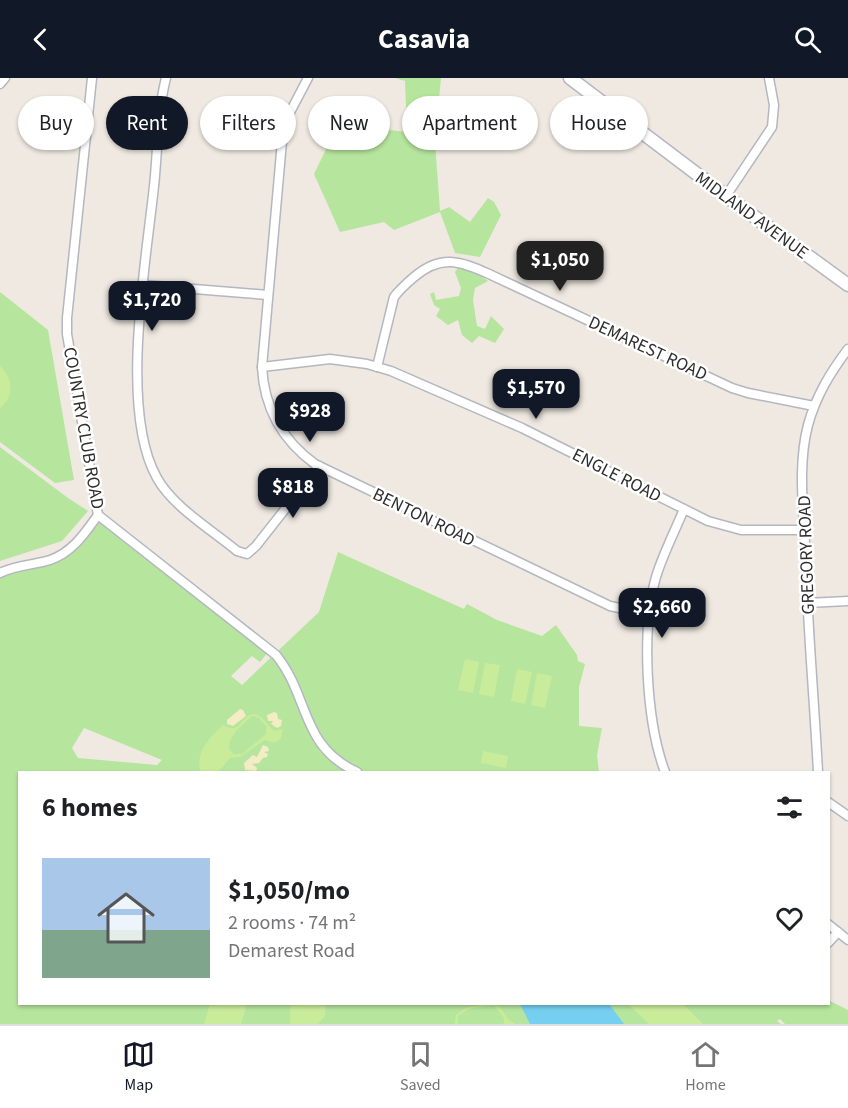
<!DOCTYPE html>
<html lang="en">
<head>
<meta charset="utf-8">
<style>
  body { margin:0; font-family:"Source Sans 3",sans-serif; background:#f2f2f2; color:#202124; height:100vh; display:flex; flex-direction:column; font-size:22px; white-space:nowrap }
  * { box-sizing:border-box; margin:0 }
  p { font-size:20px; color:#757577 }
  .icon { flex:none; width:33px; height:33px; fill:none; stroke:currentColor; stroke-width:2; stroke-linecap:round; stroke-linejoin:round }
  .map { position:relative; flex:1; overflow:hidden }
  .drawer { position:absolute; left:18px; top:693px; width:812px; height:234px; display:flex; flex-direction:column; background:#fff; border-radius:0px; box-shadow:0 2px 4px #0004 }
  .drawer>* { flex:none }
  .top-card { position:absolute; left:18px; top:18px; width:813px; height:54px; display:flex; gap:12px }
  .price { position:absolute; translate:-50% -51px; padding:0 14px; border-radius:12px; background:#111827; color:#fff; font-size:20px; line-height:39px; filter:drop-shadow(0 2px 3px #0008) }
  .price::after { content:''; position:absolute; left:50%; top:36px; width:18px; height:14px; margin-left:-9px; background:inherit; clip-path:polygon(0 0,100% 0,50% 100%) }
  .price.selected { background:#222; color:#fff }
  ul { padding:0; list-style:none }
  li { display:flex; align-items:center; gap:18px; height:150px; padding:0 24px }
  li+li { border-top:2px solid #e0e0e0 }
  li span { display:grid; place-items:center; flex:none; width:168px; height:120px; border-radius:0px; color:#555 }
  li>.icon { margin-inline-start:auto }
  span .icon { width:72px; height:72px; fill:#fffc; stroke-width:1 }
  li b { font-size:26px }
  h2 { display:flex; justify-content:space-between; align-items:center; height:72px; padding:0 24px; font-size:26px }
  .tag { padding:0 21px; border-radius:27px; background:#fff; box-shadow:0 2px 4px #0004; font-size:21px; line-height:54px }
  .tag.selected { background:#111827; color:#fff }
  header { display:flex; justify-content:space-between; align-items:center; height:78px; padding:0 24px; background:#111827; color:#fff; font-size:27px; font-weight:700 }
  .menu { display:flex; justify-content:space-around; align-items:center; height:84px; border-top:2px solid #e0e0e0; background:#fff; font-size:16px; color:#757577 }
  .menu a { display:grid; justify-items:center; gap:3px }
  .menu .selected { color:#111827 }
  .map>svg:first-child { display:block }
  .green { fill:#b6e59e; fill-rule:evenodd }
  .sand { fill:#f3ecc5 }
  .pitch { fill:#c9ec9a; fill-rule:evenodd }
  .water { fill:#75cff0 }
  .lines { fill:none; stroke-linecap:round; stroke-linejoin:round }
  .street-casing { stroke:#b4b7c1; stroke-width:11 }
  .secondary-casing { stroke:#b4b7c1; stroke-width:15 }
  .street { stroke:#fff; stroke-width:8 }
  .secondary { stroke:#fff; stroke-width:12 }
  .labels { text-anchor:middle; stroke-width:5; stroke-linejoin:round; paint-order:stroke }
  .street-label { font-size:18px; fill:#2e2e2e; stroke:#fff }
</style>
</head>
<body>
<header><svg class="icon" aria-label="back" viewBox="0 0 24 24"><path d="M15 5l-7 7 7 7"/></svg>Casavia<svg class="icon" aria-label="search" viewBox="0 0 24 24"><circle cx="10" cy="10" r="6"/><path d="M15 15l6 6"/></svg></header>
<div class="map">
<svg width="848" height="946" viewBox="0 0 848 946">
  <rect width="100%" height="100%" fill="#efe9e1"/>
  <g class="green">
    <polygon points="395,0 441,0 435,64 440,133 449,129 470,144 488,120 494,124 501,137 480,179 455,175 440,134 394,152 384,144 340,154 314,96 330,63 360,72 371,50 407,54 405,3"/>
    <polygon points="459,188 475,194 488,203 475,210 473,222 477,248 485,251 491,238 504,251 495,265 479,258 472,265 462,257 458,242 448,247 436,238 440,231 434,227 430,216 434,214 436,222 459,218 461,210 455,194"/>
    <polygon points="0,214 48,252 74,402 55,405 0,364"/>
    <polygon points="0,369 68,420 88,433 62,463 0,483"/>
    <path d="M 98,437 L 268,574 L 260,584 L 252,578 L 231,598 L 242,607 L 319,534 L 338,474 L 464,531 L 467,526 L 497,542 L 542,558 L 556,547 L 577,577 L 578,583 L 585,586 L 579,609 L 579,648 L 602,650 L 597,677 L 599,694 L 20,694 L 20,926 L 828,926 L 828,922 L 848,932 L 848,946 L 785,946 L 780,941 L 777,943 L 781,946 L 0,946 L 0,495 L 66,474 ZM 84,650 L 162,682 L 157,687 L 78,680 L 72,670 Z"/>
  </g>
  <g class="sand">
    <polygon points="240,631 243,632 246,638 233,648 227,646 227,642"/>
    <polygon points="274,634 277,635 278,641 282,642 281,648 277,650 271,646 273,643 268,643 267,637"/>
    <polygon points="263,667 268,669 269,673 264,674 268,676 267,679 263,680 259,685 252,686 257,690 256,693 245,692 244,685 253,677 257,679"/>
  </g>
  <g class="pitch">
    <path d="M 0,288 C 13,300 15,318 0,330 Z"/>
    <polygon points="465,581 479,584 473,615 458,612"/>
    <polygon points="485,585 500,587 494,619 479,616"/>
    <polygon points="517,591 532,594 525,626 511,623"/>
    <polygon points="537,595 552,598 545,630 531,627"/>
    <path d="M 251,636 C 262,635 267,647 274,653 L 283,651 L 281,661 L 274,665 L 265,662 L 240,679 L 230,680 L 218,694 L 201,694 C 194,675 210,659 223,647 C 239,656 238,644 251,636 ZM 252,638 L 259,640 L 266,648 L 266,656 L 242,676 L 234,676 L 229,671 L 230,663 L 235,654 Z"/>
    <polygon points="483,673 508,678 506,690 481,685"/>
    <polygon points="210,926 247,926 241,946 204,946"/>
    <polygon points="290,926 326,926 325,938 318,946 290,946"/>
    <polygon points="491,926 499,928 509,942 515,946 504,946 504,940 494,927 468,931 458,938 458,946 455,946 456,937 467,929"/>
    <polygon points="628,926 683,926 703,946 649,946"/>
  </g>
  <polygon class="water" points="520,926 609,926 624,946 530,946"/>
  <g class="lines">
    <g class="street-casing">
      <g id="street">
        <path d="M 92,0 L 67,240 L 67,256 L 98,437 L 276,577 C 310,619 300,668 357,694"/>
        <path d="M 166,0 C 157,35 158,72 154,108 C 146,185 119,333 157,400 C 173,429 212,452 237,473 L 247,476 L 256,468 L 319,388"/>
        <path d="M 308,0 L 287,40 L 283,52 L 262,289 C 264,329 282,362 315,386 L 610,528 L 648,536"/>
        <polyline points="0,6 5,0"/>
        <polyline points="726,118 772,49 774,27 769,0"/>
        <polyline points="144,207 268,217"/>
        <polyline points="262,289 330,281 367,286 391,293 522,350 708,443 741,452 804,452"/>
        <path d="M 377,289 L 394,219 C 400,211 407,205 414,199 C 441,176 460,183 489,196 L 732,310 L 748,315 L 814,328"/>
        <path d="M 0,495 C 16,487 34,487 50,482 C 73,474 85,455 98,437"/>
        <polyline points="807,525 848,523"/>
        <path d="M 665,694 C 646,643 641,551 656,499 C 663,476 675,453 684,431"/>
        <path d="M 818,694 C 814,618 807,542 805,466 C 803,427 798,385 808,347 C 816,318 830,295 848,271"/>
        <polyline points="828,724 848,738"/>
        <polyline points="828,846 848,862"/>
        <polyline points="828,865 838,854"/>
      </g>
    </g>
    <g class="secondary-casing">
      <polyline id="secondary" points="570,0 726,118 848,207"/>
    </g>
    <use href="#street" class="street"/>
    <use href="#secondary" class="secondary"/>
  </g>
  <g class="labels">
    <g class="street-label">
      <text transform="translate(752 137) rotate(36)" y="6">MIDLAND AVENUE</text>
      <text transform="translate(648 270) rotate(25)" y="6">DEMAREST ROAD</text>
      <text transform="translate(84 350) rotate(80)" y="6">COUNTRY CLUB ROAD</text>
      <text transform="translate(617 397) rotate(27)" y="6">ENGLE ROAD</text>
      <text transform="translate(424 439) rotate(26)" y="6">BENTON ROAD</text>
      <text transform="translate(806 477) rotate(-92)" y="6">GREGORY ROAD</text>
    </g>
  </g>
</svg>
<b class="price selected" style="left:560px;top:214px">$1,050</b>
<b class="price" style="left:152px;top:254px">$1,720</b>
<b class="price" style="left:536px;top:342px">$1,570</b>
<b class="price" style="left:310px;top:365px">$928</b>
<b class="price" style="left:293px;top:441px">$818</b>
<b class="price" style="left:662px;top:561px">$2,660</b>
<div class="top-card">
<a class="tag">Buy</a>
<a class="tag selected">Rent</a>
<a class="tag">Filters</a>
<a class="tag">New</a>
<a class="tag">Apartment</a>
<a class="tag">House</a>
</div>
<section class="drawer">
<h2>6 homes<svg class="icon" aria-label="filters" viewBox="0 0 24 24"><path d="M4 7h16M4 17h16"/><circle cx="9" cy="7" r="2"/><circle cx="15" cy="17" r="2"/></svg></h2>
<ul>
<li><span style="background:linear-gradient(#a9c7e8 60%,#7fa58c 0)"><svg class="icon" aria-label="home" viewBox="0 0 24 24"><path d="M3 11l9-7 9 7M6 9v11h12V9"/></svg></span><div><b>$1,050/mo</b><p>2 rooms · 74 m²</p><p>Demarest Road</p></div><svg class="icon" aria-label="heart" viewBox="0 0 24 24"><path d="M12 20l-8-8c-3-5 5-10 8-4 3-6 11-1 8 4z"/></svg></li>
</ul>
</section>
</div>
<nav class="menu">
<a class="selected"><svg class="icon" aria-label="map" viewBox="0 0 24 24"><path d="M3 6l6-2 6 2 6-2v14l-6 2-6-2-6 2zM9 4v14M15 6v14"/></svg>Map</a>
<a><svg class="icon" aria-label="saved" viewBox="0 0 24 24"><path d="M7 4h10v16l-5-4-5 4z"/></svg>Saved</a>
<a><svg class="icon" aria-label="home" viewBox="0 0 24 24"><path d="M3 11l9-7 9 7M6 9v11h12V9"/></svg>Home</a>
</nav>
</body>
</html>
